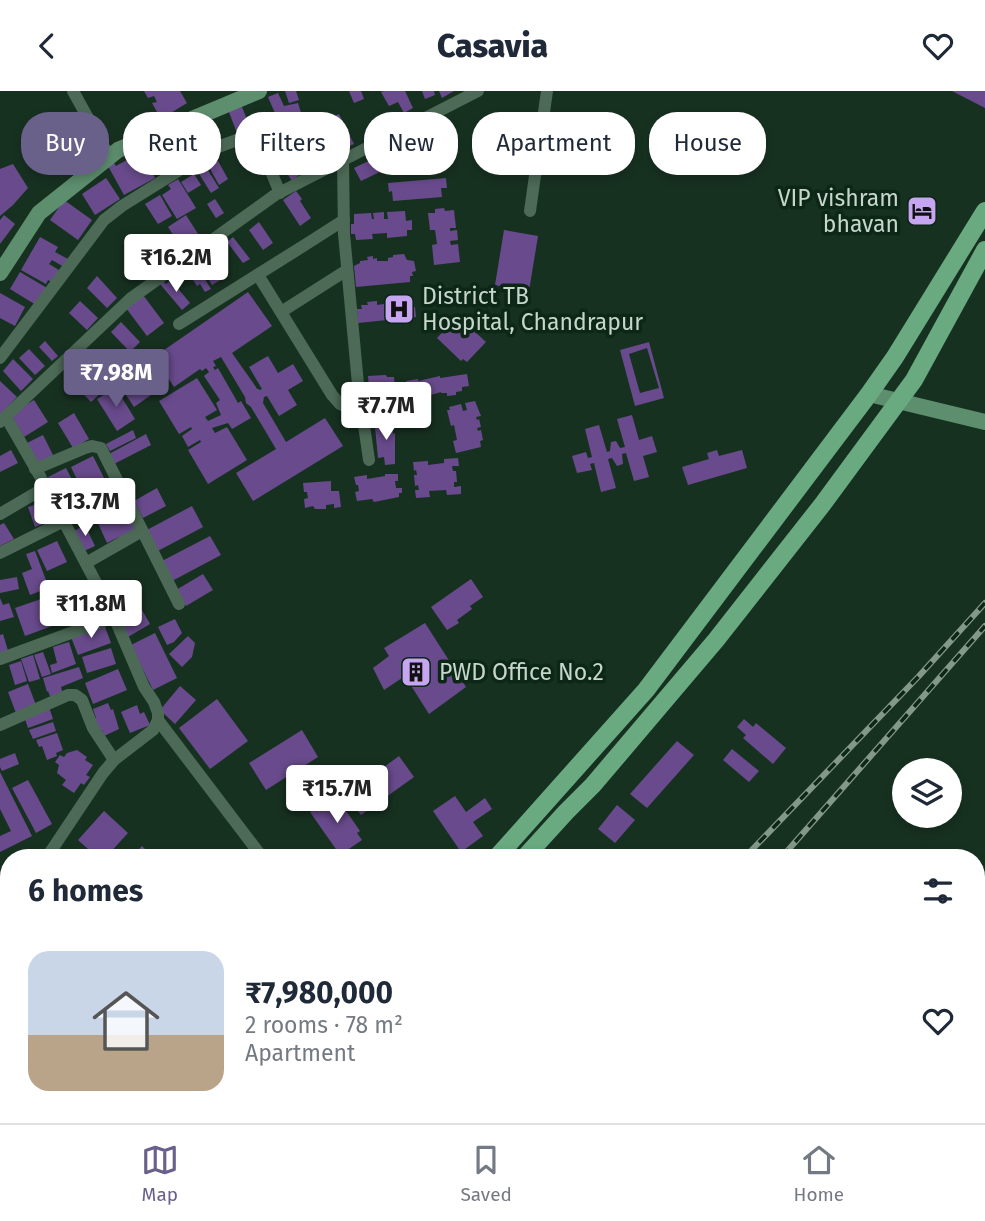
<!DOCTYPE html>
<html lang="en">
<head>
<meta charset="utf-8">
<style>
  body { margin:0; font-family:"Fira Sans",sans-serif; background:#f2f2f3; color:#1f2937; height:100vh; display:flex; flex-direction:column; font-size:26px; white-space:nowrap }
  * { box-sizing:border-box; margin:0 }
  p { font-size:23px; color:#747a83 }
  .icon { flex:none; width:38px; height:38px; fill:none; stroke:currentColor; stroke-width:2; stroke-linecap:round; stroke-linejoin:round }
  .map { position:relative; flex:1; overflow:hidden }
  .details { position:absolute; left:0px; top:758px; width:985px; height:275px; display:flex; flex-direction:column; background:#fff; border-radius:28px 28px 0 0; box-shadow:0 4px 10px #0003 }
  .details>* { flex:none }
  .top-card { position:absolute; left:21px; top:21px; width:943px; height:63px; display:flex; gap:14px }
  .buttons { position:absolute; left:892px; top:667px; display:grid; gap:14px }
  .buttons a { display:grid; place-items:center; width:70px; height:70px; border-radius:50%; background:#fff; box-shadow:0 4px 10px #0003; font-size:35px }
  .price { position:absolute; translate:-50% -60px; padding:0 16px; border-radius:7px; background:#fff; color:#222; font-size:23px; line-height:46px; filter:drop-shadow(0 2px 4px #0008) }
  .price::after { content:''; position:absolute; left:50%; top:42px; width:21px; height:16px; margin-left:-10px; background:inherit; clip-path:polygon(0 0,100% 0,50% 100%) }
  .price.on { background:#6a618a; color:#fff }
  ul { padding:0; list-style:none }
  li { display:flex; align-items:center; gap:21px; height:175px; padding:0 28px }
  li+li { border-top:2px solid #e0e1e3 }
  li span { display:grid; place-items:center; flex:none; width:196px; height:140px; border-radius:21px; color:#555 }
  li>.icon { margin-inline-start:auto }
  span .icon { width:84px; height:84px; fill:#fffc; stroke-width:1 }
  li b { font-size:30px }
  h2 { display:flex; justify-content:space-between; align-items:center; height:84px; padding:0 28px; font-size:30px }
  .chip { padding:0 24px; border-radius:28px; background:#fff; box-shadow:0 4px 10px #0003; font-size:24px; line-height:63px }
  .chip.on { background:#6a618a; color:#fff }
  header { display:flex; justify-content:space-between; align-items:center; height:91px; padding:0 28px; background:#fff; font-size:32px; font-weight:800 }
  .tab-bar { display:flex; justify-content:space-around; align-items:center; height:98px; border-top:2px solid #e0e1e3; background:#fff; font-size:19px; color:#747a83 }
  .tab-bar a { display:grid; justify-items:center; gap:4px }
  .tab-bar .on { color:#6a618a }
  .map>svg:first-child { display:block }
  .building { fill:#694b8d; fill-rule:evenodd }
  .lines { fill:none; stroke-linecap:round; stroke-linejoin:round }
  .street { stroke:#4c6a56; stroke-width:12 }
  .secondary { stroke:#5d8e6e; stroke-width:16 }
  .primary { stroke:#69aa80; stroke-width:18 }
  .rail-casing { stroke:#84978b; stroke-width:6 }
  .rail { stroke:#0d2717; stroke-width:3.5; stroke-dasharray:10; stroke-linecap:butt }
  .labels { text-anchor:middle; stroke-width:7; stroke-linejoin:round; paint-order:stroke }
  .poi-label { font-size:23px; fill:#c7d6cc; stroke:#0d2717; text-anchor:start }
</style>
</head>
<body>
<header><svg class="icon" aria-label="back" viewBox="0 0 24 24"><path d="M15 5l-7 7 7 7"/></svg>Casavia<svg class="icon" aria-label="heart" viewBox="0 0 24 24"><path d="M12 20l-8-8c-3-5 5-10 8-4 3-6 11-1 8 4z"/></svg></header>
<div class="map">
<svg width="985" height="1032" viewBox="0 0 985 1032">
  <rect width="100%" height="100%" fill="#173121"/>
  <g class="building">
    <polygon points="144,0 180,0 187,12 161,28 152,12 157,11 154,5 148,7"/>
    <polygon points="285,0 296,0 299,9 289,12"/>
    <polygon points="349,0 361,0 364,8 354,12"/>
    <polygon points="384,0 405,0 413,17 404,22 398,11 389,15 381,1"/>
    <polygon points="422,0 434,0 435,4 425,8"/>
    <polygon points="439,0 454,0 442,7"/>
    <polygon points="952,0 985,0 985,17"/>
    <polygon points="278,2 284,15 298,12 303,28 281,36 268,6"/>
    <polygon points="240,11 250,36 237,42 227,16"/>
    <polygon points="339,23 354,53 342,58 328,28"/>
    <polygon points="326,28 342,61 329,67 313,35"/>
    <polygon points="175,40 192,68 174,78 157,51"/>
    <polygon points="281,55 299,84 292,90 273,61"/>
    <polygon points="141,61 155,87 124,104 108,75 114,72 116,75"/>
    <polygon points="379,65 386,78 361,90 354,77"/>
    <polygon points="218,70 228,88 219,94 209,76"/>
    <polygon points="13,73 28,97 13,114 0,125 0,78"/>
    <polygon points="204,73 219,97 211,102 196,78"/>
    <polygon points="194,83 201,94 188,102 181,91"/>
    <polygon points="106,87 120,108 95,124 82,103"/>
    <polygon points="446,87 447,97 441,97 442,106 393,110 392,100 389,101 388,92"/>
    <polygon points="178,88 196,117 177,128 162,104 171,98 168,94"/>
    <polygon points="296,100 302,108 300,110 311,127 300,135 283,109"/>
    <polygon points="160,104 172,125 158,133 145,113"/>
    <polygon points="215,108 224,122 216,127 207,113"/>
    <polygon points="64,109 92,129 78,149 50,129"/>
    <polygon points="444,117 445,120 454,119 456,137 450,137 450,140 457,139 458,149 450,150 451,154 458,153 460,171 434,174 432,154 437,153 435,139 430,139 428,122 435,122 435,118"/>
    <polygon points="405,120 406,130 412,129 412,139 407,139 407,145 387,147 387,142 372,143 373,148 356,149 355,143 351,143 351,133 354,133 354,123 371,122 372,128 374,128 373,122 384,121 384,128 388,128 387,121"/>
    <polygon points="4,124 15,133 0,153 0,129"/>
    <polygon points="186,124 200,146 180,159 177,154 179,153 168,136"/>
    <polygon points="259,131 273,152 263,159 249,139"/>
    <polygon points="504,139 538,145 529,200 495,194"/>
    <polygon points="40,146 58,156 55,161 68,168 64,176 52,169 49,173 59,179 52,191 48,189 46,193 21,179"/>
    <polygon points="233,146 250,168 243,172 227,151"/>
    <polygon points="145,159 158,175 145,186 132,171"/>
    <polygon points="204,163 211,174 213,173 222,188 212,194 196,167"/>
    <polygon points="404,163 407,169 414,170 416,180 412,181 413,185 410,185 410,191 356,196 354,175 360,172 360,170 368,169 367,166 373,165 373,168 377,167 377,170 388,170 388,167 393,166 393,164"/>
    <polygon points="193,169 211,198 205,201 200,193 197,195 188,181 191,179 187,173"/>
    <polygon points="20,181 47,197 36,214 10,198"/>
    <polygon points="97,185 117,207 107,217 87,197"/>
    <polygon points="171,189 190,212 182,219 160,193 164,191 166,193"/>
    <polygon points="248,201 272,235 232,262 256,296 256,297 260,299 262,298 249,276 268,265 278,282 293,273 303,290 288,299 297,314 279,325 267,305 264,306 263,312 286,351 325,327 343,355 253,410 236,382 276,358 251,316 246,312 245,306 221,266 213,270 216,275 213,276 215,279 218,277 238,312 241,310 251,327 232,338 228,332 212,337 215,342 227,336 247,369 208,393 188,359 201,351 200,349 188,356 182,345 192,338 191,336 179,343 159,310 197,287 217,319 205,326 208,330 221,324 216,312 220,309 204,285 209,281 206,277 202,280 200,278 174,296 154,266"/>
    <polygon points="0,202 25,216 15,235 0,227"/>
    <polygon points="143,204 164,232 147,245 126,217"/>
    <polygon points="403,207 404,210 410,209 411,216 415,216 416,226 358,232 357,218 362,218 361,214 368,214 367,211 377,210 377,214 384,213 384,215 394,212 394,208"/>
    <polygon points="80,210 98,227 87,239 69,222"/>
    <polygon points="458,225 486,251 467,271 463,268 461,270 437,247"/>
    <polygon points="121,231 140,251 130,261 111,241"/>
    <polygon points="45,250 58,265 52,270 39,256"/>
    <path d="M 649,251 L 664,307 L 635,315 L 620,259 ZM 647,257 L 659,297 L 640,302 L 629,263 Z"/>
    <polygon points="29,258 45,275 35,284 19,267"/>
    <polygon points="86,263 102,282 95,288 79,269"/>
    <polygon points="13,268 33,288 21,300 3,280"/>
    <polygon points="136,280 151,304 134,316 118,292"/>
    <polygon points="87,281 104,299 91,311 74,293"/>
    <polygon points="467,283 469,295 462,296 462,300 456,301 456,304 447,305 447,302 441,302 441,301 431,304 431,308 423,309 422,307 416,308 415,301 408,302 406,290 418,288 418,290 440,285 440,287"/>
    <polygon points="386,284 387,286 394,286 395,300 388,301 388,309 370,311 368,285"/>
    <polygon points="0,290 17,306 0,324"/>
    <polygon points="116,297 135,328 117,340 97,308"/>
    <polygon points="34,309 48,331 24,346 11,323"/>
    <polygon points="475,310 481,325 476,326 477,329 479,328 481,336 477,337 478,340 481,339 483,349 480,350 481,356 456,362 453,350 457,349 454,334 451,335 447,319 450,319 449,316 461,313 463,320 467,319 465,312"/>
    <polygon points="74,322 89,348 73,357 58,332"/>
    <polygon points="632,324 639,349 652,345 657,361 643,365 649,386 634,390 626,362 622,363 623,373 617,375 612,367 608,368 616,397 601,401 594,372 590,373 592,379 577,382 572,365 586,361 588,367 592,366 585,338 599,334 607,361 610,360 611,351 616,350 620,357 625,356 617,328"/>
    <polygon points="381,329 392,329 393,343 395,342 395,373 385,374 384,366 378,367 375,336 381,335"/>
    <polygon points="133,339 136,347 110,360 106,353"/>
    <polygon points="146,343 151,354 114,373 109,363"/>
    <polygon points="43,344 54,366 36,375 25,353"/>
    <polygon points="11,359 18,372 0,381 0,365"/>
    <polygon points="717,359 719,365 742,359 747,377 688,394 682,376 709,368 707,362"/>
    <polygon points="93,365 105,389 83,401 71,376"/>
    <polygon points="458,367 459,375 452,375 453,380 456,380 457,391 454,391 454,396 461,395 461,403 447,404 446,399 429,400 430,406 416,407 415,399 419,399 418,394 415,395 414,384 417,384 416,379 414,380 413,371 428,370 428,374 444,372 444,368"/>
    <polygon points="66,377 78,400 60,410 48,386"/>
    <polygon points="385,383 398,383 398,390 395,390 396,397 402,397 402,402 399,402 399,406 374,411 372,408 357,410 355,401 359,400 358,394 356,394 354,386 367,384 367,388 385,385"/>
    <polygon points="331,390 331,400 339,400 341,416 334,417 334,413 326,414 326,418 315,418 313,415 305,417 304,408 308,407 307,401 304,401 303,392"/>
    <polygon points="109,397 116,410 96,421 89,409"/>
    <polygon points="157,397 166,415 143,427 134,410"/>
    <polygon points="83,401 89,413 64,426 57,414"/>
    <polygon points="47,410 50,418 48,419 51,430 35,436 28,416"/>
    <polygon points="126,413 139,439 120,449 119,446 107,452 96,428"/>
    <polygon points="192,415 203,436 154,462 143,441"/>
    <polygon points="4,432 14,448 0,455 0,434"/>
    <polygon points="85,434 95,455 84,460 74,440"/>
    <polygon points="210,445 221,464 172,490 162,470"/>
    <polygon points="57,450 67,471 47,480 37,459"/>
    <polygon points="35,460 49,497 30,504 22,482 32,478 26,463"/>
    <polygon points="203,483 213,499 186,515 176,499"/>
    <polygon points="17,486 19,498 0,502 0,489"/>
    <polygon points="471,488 483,506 470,515 472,518 457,529 459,532 447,539 431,516"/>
    <polygon points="92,506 95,516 88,518 91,531 76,535 72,520 75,519 75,517 79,516 77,510"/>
    <polygon points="0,507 3,514 9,512 14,526 0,530"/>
    <polygon points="44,507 49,519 58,516 63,531 25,545 15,517"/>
    <polygon points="142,519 150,533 128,546 120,532"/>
    <polygon points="175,528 182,542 174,551 167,554 158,536"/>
    <polygon points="425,532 466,596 429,623 405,585 384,599 373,577 389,565 384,557"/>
    <polygon points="104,533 111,552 78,564 71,546"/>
    <polygon points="155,542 177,587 153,599 131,554"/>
    <polygon points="3,543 9,563 0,565 0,544"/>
    <polygon points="188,545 195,552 192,566 182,576 169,563"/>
    <polygon points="69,551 76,573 52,582 50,574 57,572 53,556"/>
    <polygon points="111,557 116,573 87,582 82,566"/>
    <polygon points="43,561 51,583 42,586 34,564"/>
    <polygon points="33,564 40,588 29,591 21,568"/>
    <polygon points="21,570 27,590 15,594 9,574"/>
    <polygon points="79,576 83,587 61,596 63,604 51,608 48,600 47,601 43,587"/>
    <polygon points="118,578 127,599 93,613 85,592"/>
    <polygon points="28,593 36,614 16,622 8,601"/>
    <polygon points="180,595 196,609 175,633 160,619"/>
    <polygon points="217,608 248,650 210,678 179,637"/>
    <polygon points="108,612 111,619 113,618 119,638 104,645 102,639 98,641 93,629 96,627 93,618"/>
    <polygon points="137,614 140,623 144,621 150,634 130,642 121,621"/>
    <polygon points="49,616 53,628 28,637 24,625"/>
    <polygon points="744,628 753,636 756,632 786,657 773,673 743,647 746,644 737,636"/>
    <polygon points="53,631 56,640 33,648 29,639"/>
    <polygon points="302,639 318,666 266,699 249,672"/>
    <polygon points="57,642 63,659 56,662 57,665 47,669 42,655 39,656 36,649"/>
    <polygon points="677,650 694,664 647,717 630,703"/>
    <polygon points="732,658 759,680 749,691 723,669"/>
    <polygon points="77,659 87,666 85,669 93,674 86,684 90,686 84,694 81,692 74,702 62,694 66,689 57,682 59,674 55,671 60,664 64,666 67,662"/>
    <polygon points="15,662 19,673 2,680 0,676 0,668"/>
    <polygon points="399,665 414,686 361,724 346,704"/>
    <polygon points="0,681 32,745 0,761 0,745 11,740 0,718"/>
    <polygon points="28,689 52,733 36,742 12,697"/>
    <polygon points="335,704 360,740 357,742 362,749 340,764 310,721"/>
    <polygon points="455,705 466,721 485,707 492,718 473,731 483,745 461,761 433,720"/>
    <polygon points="617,714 635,729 615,752 598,738"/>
    <polygon points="104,720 128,742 106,766 97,766 95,764 92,766 86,761 88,758 78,749"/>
    <polygon points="142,755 149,762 145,766 132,766"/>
    <polygon points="0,865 9,871 9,891 2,901 0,899"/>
  </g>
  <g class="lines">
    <g class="street">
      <polyline points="73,0 109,65"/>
      <polyline points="343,69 344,143 358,293 369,369"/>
      <polyline points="530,120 547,0"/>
      <polyline points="258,184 332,304 340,313 363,323"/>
      <polyline points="281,221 347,179"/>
      <polyline points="179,233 308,152 344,129"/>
      <polyline points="0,267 104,129 122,115 215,57 248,45 254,48 260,54 280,102"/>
      <polyline points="6,326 41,387 114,526 144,596 154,611 158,622 158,629 153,639 114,669 103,682 47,766"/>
      <polyline points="0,331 130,208 275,104 478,0"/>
      <polyline points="35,378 85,357 92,355 101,357 179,513"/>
      <polyline points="0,423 46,396"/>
      <polyline points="0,462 64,430"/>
      <polyline points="86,472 142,440"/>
      <polyline points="0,568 114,526"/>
      <polyline points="158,629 262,766"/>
      <polyline points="0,634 68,604 75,604 82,609 93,637 114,669"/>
      <polyline points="74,766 77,766"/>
      <polyline points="0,803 9,797"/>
      <polyline points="110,1032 115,1024"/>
    </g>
    <g class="secondary">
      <polyline points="0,182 39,122 118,59 259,0"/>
      <polyline points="869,303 985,331"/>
    </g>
    <g class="primary">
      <polyline points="497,766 646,599 869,303 895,266 985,120"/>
      <polyline points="525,766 566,721 593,694 716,549 822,414 914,289 985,159"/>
      <polyline points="253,1032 261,1024"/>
      <polyline points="284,1032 292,1024"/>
    </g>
    <g class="rail-casing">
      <g id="rail">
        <polyline points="745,766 919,585 985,512"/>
        <polyline points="782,766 985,535"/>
        <polyline points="507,1032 515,1024"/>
        <polyline points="550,1032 557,1024"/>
      </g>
    </g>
    <use href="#rail" class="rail"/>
  </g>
  <defs>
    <g id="hotel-square" transform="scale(1.575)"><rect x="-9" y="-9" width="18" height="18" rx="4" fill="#c6a6f0" stroke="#0d2717"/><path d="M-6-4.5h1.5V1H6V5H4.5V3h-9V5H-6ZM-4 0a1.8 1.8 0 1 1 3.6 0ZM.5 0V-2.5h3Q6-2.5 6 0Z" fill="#111"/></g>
    <g id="hospital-square" transform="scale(1.575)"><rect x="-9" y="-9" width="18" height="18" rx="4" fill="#c6a6f0" stroke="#0d2717"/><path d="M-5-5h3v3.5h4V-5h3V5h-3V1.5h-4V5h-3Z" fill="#111"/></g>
    <g id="building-square" transform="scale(1.575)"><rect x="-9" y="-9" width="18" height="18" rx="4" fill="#c6a6f0" stroke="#0d2717"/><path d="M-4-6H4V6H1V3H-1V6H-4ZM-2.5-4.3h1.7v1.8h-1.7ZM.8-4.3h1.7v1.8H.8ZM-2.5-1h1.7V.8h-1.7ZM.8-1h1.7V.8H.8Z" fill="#111"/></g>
  </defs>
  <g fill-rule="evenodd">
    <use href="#hotel-square" x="922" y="120"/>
    <use href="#hospital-square" x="399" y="218"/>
    <use href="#building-square" x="416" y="581"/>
  </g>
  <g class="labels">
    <g class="poi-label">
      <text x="899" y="115" text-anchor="end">VIP vishram<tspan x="899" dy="26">bhavan</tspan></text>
      <text x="422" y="213">District TB<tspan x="422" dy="26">Hospital, Chandrapur</tspan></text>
      <text x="439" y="589">PWD Office No.2</text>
    </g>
  </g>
</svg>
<div class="buttons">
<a><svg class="icon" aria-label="layers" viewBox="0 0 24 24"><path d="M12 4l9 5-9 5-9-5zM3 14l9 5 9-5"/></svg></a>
</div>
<b class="price" style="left:176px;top:203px">₹16.2M</b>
<b class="price on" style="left:116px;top:318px">₹7.98M</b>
<b class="price" style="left:386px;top:351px">₹7.7M</b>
<b class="price" style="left:85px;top:447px">₹13.7M</b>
<b class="price" style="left:91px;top:549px">₹11.8M</b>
<b class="price" style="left:337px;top:734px">₹15.7M</b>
<div class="top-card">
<a class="chip on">Buy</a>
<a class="chip">Rent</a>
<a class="chip">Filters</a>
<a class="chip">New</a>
<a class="chip">Apartment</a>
<a class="chip">House</a>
</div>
<section class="details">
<h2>6 homes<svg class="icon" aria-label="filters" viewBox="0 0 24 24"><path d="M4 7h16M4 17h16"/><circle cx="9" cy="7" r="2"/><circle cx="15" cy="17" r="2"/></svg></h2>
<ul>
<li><span style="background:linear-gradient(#c9d6e8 60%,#b9a48a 0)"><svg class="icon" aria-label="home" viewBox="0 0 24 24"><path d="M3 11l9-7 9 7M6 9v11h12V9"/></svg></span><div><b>₹7,980,000</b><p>2 rooms · 78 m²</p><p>Apartment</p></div><svg class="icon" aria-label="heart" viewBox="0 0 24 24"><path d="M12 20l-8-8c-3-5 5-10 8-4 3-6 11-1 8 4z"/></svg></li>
</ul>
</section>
</div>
<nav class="tab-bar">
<a class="on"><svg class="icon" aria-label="map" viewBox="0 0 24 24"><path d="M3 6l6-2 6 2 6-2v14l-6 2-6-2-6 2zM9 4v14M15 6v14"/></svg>Map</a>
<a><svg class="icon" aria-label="saved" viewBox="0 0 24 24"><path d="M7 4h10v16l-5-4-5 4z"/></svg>Saved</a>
<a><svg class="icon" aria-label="home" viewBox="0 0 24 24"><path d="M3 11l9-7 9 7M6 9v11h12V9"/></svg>Home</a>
</nav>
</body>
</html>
